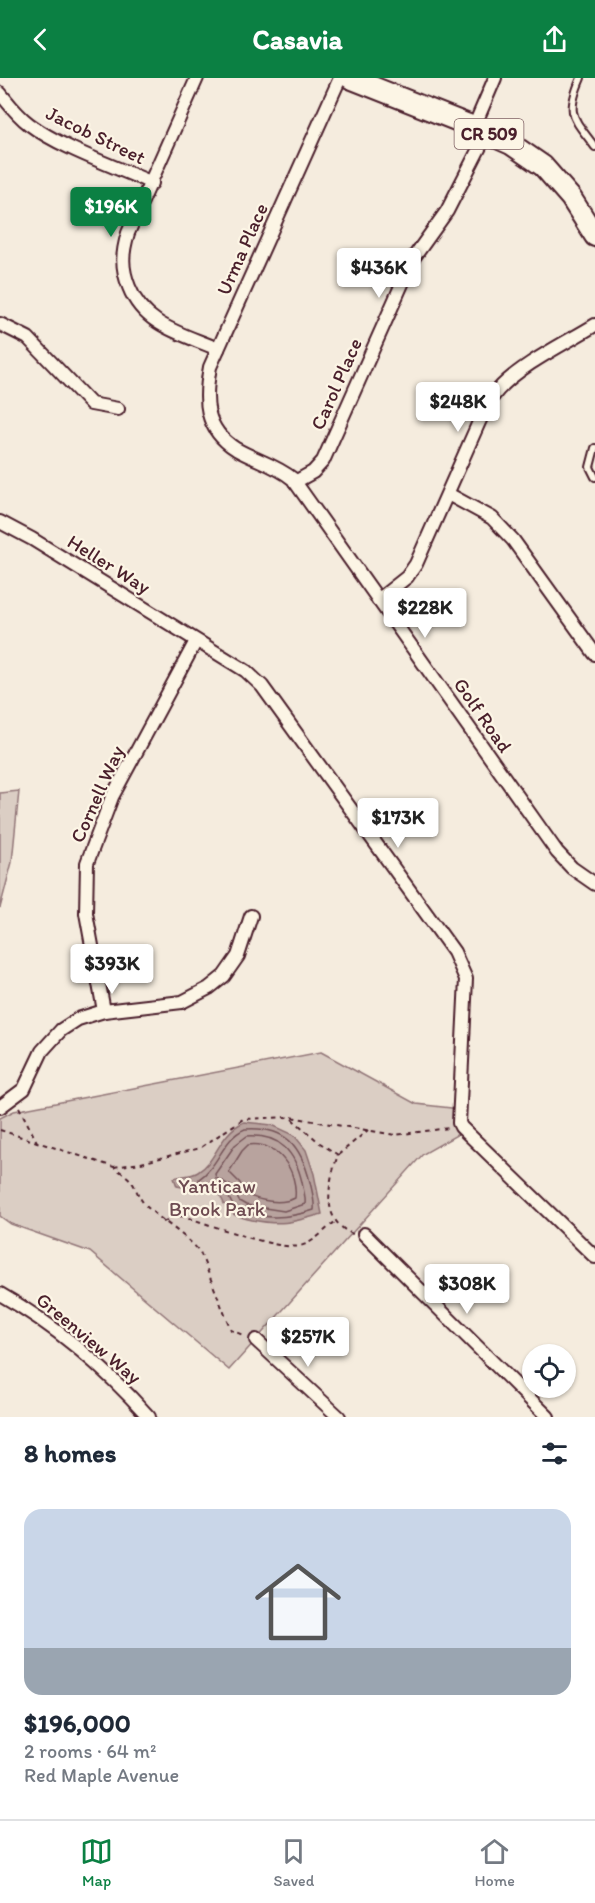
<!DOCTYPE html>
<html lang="en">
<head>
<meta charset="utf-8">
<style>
  body { margin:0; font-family:Itim,sans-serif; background:#f6f6f7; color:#1f2937; height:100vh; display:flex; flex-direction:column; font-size:22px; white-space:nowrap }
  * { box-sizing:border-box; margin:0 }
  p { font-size:20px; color:#747a83 }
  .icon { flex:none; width:33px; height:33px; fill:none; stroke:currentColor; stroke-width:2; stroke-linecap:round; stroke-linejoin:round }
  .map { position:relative; height:1339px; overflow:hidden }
  .sheet { display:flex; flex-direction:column; background:#fff; flex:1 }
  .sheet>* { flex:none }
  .tools { position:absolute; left:522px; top:1266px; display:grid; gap:12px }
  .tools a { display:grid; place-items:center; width:54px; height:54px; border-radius:50%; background:#fff; box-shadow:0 2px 4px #0004; font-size:30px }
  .price { position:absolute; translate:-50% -51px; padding:0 14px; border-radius:6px; background:#fff; color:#222; font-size:20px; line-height:39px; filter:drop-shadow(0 2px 3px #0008) }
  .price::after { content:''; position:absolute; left:50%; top:36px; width:18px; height:14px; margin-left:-9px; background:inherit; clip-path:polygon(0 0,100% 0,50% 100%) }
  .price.on { background:#0b8043; color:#fff }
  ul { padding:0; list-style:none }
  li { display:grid; align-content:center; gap:12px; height:318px; padding:0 24px }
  li span { display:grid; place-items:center; height:186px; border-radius:18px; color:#555 }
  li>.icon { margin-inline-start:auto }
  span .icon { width:108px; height:108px; fill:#fffc; stroke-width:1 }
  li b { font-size:26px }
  h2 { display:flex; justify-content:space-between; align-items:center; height:72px; padding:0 24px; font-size:26px }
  header { display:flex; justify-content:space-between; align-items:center; height:78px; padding:0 24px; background:#0b8043; color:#fff; font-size:27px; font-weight:800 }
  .dock { display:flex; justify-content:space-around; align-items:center; height:84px; border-top:2px solid #e0e1e3; background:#fff; font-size:16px; color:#747a83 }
  .dock a { display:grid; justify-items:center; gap:3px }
  .dock .on { color:#0b8043 }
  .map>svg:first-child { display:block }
  .green { fill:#dbcec4; stroke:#927678; stroke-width:1.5 }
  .water { fill:#b8a39e; stroke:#8c6e70; stroke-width:1.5 }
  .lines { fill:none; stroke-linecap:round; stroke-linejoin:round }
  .shore { stroke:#765459; stroke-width:1.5 }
  .service-casing { stroke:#4a1f2b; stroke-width:10 }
  .minor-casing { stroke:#4a1f2b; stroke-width:16 }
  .primary-casing { stroke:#4a1f2b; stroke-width:24 }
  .path { stroke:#4a1f2b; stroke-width:2; stroke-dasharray:4.5 4.5; stroke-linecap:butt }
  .service { stroke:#fcf5e5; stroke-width:6 }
  .minor { stroke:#fcf5e5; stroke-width:12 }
  .primary { stroke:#fcf5e5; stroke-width:20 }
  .labels { text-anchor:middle; stroke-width:4.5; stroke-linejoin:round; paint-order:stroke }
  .shield { fill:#fcf5e5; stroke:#7f5f63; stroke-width:1.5 }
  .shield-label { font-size:18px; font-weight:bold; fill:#4a1f2b }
  .street-label { font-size:20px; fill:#4a1f2b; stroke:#fcf5e5 }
  .park-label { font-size:20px; fill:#6e4b51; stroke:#fcf5e5 }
</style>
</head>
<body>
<header><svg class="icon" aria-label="back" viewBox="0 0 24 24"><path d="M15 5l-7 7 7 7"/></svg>Casavia<svg class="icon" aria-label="share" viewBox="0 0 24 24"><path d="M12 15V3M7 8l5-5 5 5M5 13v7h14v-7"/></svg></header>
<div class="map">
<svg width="595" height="1339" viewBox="0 0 595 1339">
  <rect width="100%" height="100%" fill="#f5ecde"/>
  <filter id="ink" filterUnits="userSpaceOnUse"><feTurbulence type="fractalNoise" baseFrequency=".0167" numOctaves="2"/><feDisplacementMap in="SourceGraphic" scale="12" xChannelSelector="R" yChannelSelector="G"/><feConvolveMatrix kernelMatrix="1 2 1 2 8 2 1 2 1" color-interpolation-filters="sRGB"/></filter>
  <g filter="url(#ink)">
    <g class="green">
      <polygon points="19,713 12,784 0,830 0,715"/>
      <polygon points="321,974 416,1026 460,1031 469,1050 423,1076 229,1292 90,1174 11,1146 0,1138 0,1040 14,1033"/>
    </g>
    <path class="water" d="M 244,1044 L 272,1047 L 294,1057 L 306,1072 L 314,1096 L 322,1136 C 293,1144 283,1148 252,1142 C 244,1140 236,1139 230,1134 C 223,1129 224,1120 217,1115 L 177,1108 L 174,1100 C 182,1097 190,1099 198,1094 C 218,1082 218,1056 244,1044 Z"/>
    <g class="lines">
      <g class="shore">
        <path d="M 245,1051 C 286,1048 301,1068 310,1104 C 312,1113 315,1123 314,1132 C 287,1141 259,1143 233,1128 C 224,1108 219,1110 199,1104 L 199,1101 C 219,1088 223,1060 245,1051 Z"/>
        <path d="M 247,1058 C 280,1056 295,1074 302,1104 C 303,1111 306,1119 305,1126 L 284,1133 L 246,1127 L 239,1123 L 231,1108 L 216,1100 L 215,1096 L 235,1067 Z"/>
        <path d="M 248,1067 C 278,1063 298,1093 295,1120 C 281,1127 259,1123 246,1116 L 240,1105 L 229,1094 L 242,1073 Z"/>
      </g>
      <g class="service-casing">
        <g id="service">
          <path d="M 581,0 C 565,37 573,39 595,69"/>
          <polyline points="595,370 590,389 595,399"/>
        </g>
      </g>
      <g class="minor-casing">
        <g id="minor">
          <path d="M 197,0 L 128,155 C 122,175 121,189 129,209 C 144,248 183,256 218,271"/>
          <path d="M 340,0 L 210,289 C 204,322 204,351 236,371 C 255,382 276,387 293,401 L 557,774 L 572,790 L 595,806"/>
          <path d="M 0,15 C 9,26 17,37 29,46 C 61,70 114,88 152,105"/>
          <polyline points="474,49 495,0"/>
          <polyline points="0,246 28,260 91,326 118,331"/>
          <polyline points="295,404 313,394 323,383 414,179 447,133 487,55"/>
          <polyline points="448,416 492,440 513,462 595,576"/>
          <polyline points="0,444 32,461 246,593 262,608 454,874 466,901 459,1045 461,1049 595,1179"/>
          <path d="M 378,522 L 407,499 L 416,486 L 479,344 C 484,333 489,322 498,312 C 520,287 566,265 595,247"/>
          <polyline points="104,933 86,835 87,785 112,719 196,563"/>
          <polyline points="0,1029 24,1011 42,973 61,952 78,941 104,933 182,924 209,910 224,898 238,878 251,838"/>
          <polyline points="364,1156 548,1339"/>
          <path d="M 0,1216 C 55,1247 107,1292 149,1339"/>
          <polyline points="256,1262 339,1339"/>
        </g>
      </g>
      <g class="primary-casing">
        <polyline id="primary" points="350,0 466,46 511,66 543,88 571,120 595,158"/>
      </g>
      <g class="path">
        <polyline points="19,1029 37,1064"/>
        <path d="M 292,1041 L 320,1065 L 338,1077 C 328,1105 320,1143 353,1156"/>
        <path d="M 0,1052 L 114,1089 C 120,1094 128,1098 132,1104 C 138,1114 138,1119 146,1128 C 163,1144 185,1156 200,1174 L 231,1252 L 245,1258"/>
        <polyline points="338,1077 368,1052"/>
        <polyline points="114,1089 141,1085 200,1070 243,1041 290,1039 395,1057 449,1050"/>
        <path d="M 163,1144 L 173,1139 L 182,1138 C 207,1145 278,1173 300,1168 C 315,1164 323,1153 335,1144"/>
      </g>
      <use href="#service" class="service"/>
      <use href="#minor" class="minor"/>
      <use href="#primary" class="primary"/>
    </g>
  </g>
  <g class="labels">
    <rect class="shield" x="454.5" y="41" width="69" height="30" rx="4.5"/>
    <g class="shield-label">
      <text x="489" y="62">CR 509</text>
    </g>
    <g class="street-label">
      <text transform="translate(96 57) rotate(26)" y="7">Jacob Street</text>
      <text transform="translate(242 171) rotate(-66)" y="7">Urma Place</text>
      <text transform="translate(336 306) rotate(-66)" y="7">Carol Place</text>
      <text transform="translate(109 486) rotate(32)" y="7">Heller Way</text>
      <text transform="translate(483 637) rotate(55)" y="7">Golf Road</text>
      <text transform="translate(97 716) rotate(-66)" y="7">Cornell Way</text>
      <text transform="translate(89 1260) rotate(40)" y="7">Greenview Way</text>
    </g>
    <g class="park-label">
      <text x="217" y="1115">Yanticaw<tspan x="217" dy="23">Brook Park</tspan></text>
    </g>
  </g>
</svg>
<div class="tools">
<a><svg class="icon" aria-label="locate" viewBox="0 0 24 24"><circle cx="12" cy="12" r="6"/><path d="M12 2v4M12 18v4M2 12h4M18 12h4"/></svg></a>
</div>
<b class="price on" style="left:111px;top:160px">$196K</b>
<b class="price" style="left:379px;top:221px">$436K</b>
<b class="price" style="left:458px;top:355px">$248K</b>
<b class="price" style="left:425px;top:561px">$228K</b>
<b class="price" style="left:398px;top:771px">$173K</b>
<b class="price" style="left:112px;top:917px">$393K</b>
<b class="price" style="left:467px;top:1237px">$308K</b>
<b class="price" style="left:308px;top:1290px">$257K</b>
</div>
<section class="sheet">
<h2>8 homes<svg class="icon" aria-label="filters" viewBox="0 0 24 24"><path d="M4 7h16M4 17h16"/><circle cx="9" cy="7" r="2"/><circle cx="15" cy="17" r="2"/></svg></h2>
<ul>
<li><span style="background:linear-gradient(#c9d6e8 75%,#9aa5b1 0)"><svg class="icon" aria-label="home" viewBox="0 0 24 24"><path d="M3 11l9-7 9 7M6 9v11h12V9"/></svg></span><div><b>$196,000</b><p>2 rooms · 64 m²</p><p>Red Maple Avenue</p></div></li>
</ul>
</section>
<nav class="dock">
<a class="on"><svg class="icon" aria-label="map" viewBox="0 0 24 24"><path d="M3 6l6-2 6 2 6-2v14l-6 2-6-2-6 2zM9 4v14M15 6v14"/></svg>Map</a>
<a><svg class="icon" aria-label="saved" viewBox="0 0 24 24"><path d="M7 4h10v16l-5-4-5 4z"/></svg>Saved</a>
<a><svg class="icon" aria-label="home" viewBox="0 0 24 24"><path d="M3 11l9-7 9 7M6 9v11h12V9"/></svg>Home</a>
</nav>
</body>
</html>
